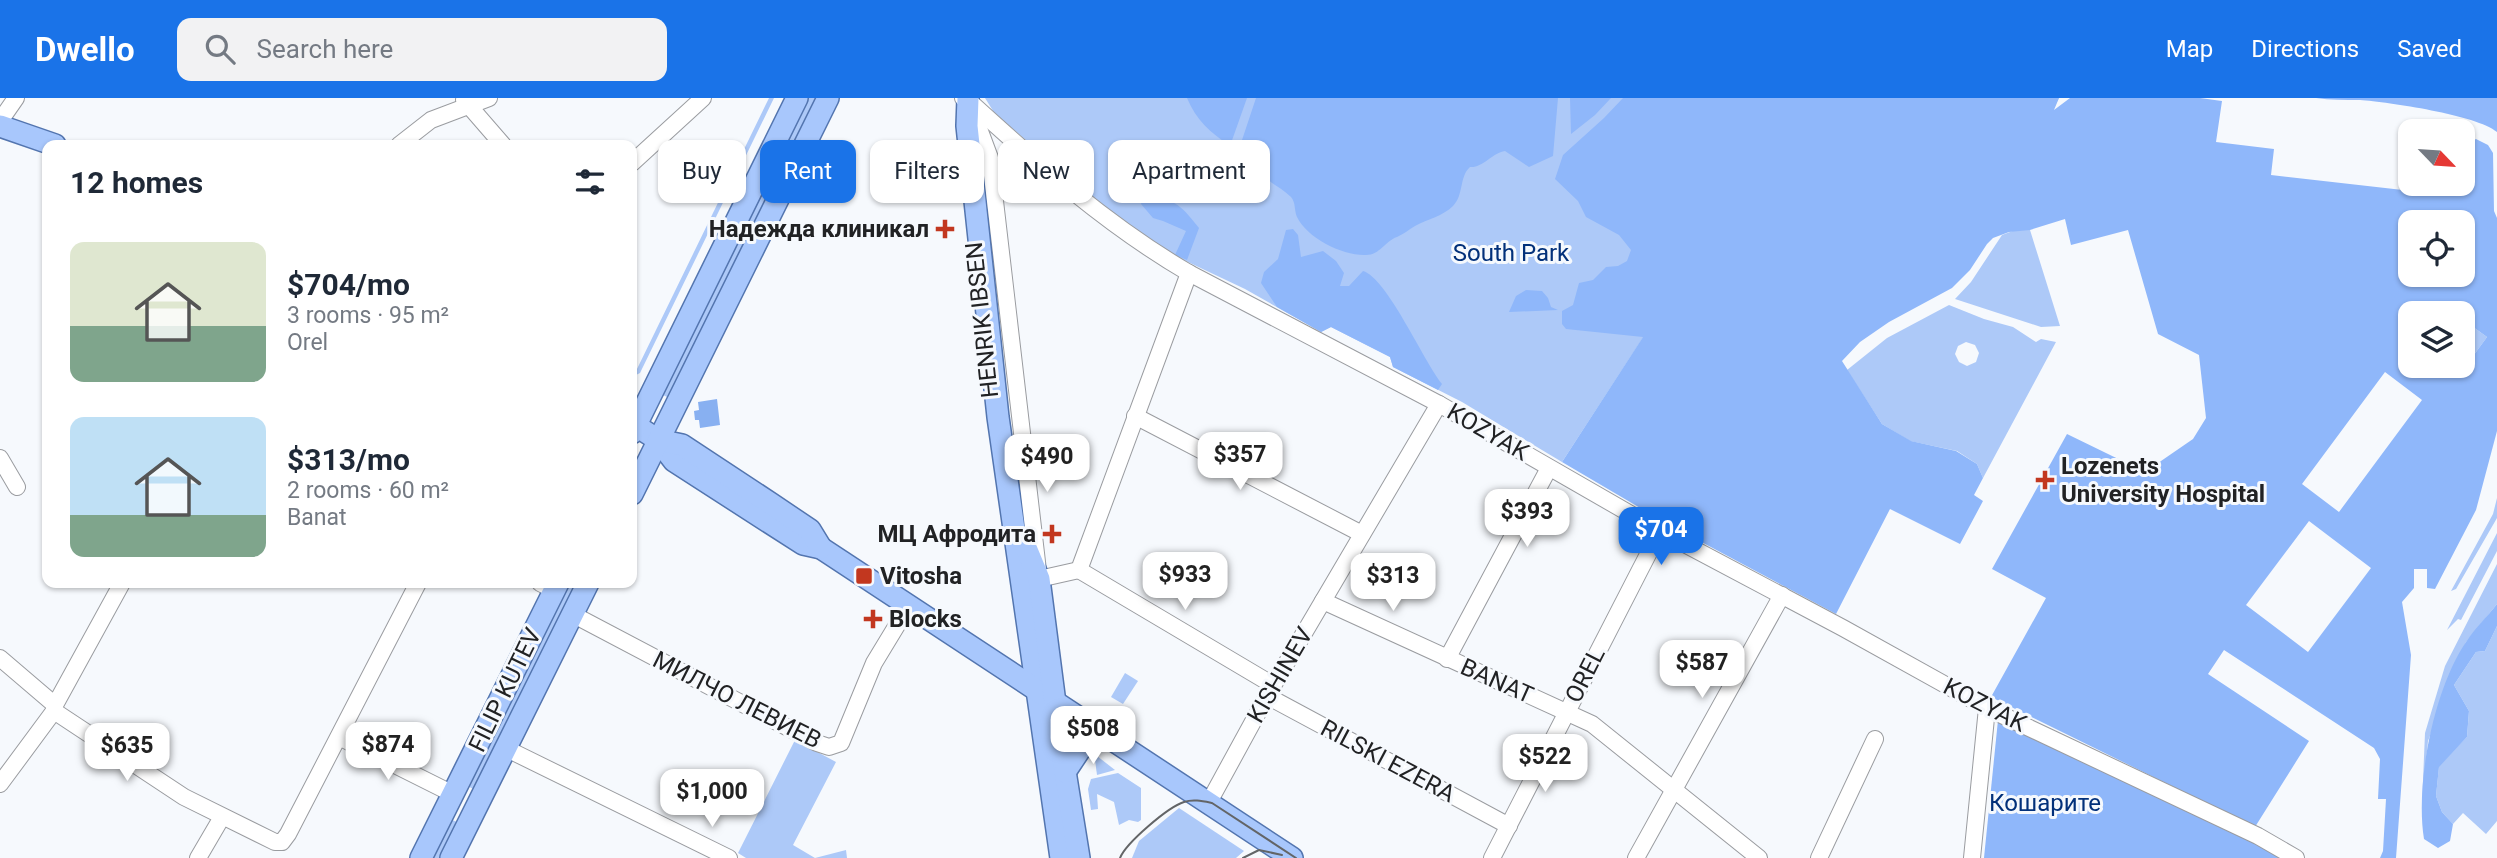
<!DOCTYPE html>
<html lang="en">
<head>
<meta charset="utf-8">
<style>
  body { margin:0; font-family:Roboto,sans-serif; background:#f2f2f3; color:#1f2937; height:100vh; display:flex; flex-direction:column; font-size:26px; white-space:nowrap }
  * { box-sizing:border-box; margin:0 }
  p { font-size:23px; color:#747a83 }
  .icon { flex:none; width:38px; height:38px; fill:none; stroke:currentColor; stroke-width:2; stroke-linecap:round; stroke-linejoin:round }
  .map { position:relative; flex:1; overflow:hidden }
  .panel { position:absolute; left:42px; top:42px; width:595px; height:448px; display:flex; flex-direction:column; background:#fff; border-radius:14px; box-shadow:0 2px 5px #0004 }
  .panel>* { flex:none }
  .hud { position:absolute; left:658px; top:42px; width:665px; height:63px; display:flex; gap:14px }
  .needle { width:46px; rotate:115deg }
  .tools { position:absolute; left:2398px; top:21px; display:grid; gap:14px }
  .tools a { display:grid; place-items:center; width:77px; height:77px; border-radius:14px; background:#fff; box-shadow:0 2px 5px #0004; font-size:35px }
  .price { position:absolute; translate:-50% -60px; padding:0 16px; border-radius:14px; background:#fff; color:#222; font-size:23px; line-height:46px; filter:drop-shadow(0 2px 4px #0008) }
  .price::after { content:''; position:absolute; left:50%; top:42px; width:21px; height:16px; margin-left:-10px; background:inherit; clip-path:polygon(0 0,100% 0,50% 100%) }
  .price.active { background:#1a73e8; color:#fff }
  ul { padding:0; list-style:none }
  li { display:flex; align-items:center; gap:21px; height:175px; padding:0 28px }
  li span { display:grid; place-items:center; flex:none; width:196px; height:140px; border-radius:14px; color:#555 }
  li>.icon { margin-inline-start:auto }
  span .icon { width:84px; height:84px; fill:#fffc; stroke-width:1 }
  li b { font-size:30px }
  h2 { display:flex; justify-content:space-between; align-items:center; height:84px; padding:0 28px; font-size:30px }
  .tag { padding:0 24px; border-radius:14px; background:#fff; box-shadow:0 2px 5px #0004; font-size:24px; line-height:63px }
  .tag.active { background:#1a73e8; color:#fff }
  header { display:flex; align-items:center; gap:42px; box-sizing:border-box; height:98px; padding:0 35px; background:#1a73e8; color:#fff }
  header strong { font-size:33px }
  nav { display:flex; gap:38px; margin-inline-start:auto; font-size:24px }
  .search { width:490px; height:63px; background:#f2f2f3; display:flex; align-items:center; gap:18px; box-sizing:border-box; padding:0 24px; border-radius:14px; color:#747a83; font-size:26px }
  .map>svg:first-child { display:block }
  .green { fill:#adc9f8; fill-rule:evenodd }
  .forest { fill:#8fb7fa; fill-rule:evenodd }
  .water { fill:#88b0f1 }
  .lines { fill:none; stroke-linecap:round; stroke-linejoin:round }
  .minor-casing { stroke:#9a9ca0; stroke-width:18 }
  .major-casing { stroke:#5375af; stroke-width:24 }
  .minor { stroke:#fff; stroke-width:16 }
  .major { stroke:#a8c7fc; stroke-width:21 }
  .tram { stroke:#636567; stroke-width:2 }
  .poi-dot { fill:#c2371f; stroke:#f6f9fd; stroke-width:2.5 }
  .labels { text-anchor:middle; stroke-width:6; stroke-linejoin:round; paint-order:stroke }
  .poi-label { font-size:24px; font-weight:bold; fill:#212224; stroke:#f6f9fd; text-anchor:start }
  .park-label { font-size:24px; fill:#02307a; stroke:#f6f9fd }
  .street-label { font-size:24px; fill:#212224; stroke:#f6f9fd }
</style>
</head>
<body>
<header>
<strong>Dwello</strong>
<div class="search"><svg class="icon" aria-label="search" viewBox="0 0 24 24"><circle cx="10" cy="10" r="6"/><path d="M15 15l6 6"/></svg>Search here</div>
<nav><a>Map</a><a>Directions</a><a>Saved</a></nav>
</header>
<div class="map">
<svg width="2497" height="760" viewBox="0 0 2497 760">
  <rect width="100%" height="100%" fill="#f6f9fd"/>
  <g class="green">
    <polygon points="769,0 774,0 640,275 632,279 632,272 637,271"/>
    <polygon points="805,0 818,0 671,301 661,296"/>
    <polygon points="985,0 2059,0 2052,13 1771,43 1562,364 1462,304 1393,269 1390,259 1331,229 1321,234 1245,191 1154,148 1128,128 995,16"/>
    <polygon points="2018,131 2030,132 2060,228 2041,229 1955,201 1971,184 2002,137"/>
    <path d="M 1949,207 L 1984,221 L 2013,229 L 2036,244 L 2041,241 L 2056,244 L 1983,380 L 1977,366 L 1957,353 L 1910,343 L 1882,326 L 1847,272 L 1887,240 ZM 1966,244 L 1975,247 L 1979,255 L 1976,264 L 1967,268 L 1959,264 L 1955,256 L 1958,248 Z"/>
    <polygon points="2462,221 2487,239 2457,280 2440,268 2462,268"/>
    <polygon points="2497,400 2497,420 2456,491 2451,493 2493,416"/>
    <polygon points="2497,435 2497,453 2461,522 2458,521 2447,532"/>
    <polygon points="2497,466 2497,506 2466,544 2428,643 2422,706 2425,635 2445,568"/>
    <polygon points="565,485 578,485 475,692 464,686"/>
    <polygon points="2497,528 2497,723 2486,736 2463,715 2453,726 2442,714 2436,698 2439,668 2467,639 2469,613 2454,587 2476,554 2485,553"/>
    <polygon points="1125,575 1138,583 1123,606 1111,599"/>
    <polygon points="795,642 836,664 793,747 815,760 846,752 847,760 746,760 738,755"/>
    <polygon points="1097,658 1115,672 1097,677 1095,662"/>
    <polygon points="1118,675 1141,690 1141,722 1138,724 1129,722 1119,727 1114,704 1097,696 1098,711 1091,712 1088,691 1091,681"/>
    <polygon points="1179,710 1244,753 1236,760 1132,760 1139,743"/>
    <polygon points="448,720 459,725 442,760 428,760"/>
  </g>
  <g class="forest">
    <path d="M 1187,0 L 1247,0 L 1230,48 C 1211,35 1196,22 1187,0 Z"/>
    <path d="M 1256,0 L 1558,0 L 1553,58 L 1529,69 L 1505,53 C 1492,55 1483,70 1470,69 C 1459,79 1464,97 1453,108 C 1443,118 1428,121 1415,128 C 1408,132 1404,136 1397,139 C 1385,143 1380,157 1366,157 C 1343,158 1307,140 1297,119 C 1294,112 1296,105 1291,99 C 1282,90 1270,85 1261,76 C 1253,68 1247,61 1238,54 Z"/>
    <polygon points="1570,0 1611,0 1595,17 1571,36"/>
    <path d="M 1623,0 L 2059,0 L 2054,12 L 2070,0 L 2200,0 L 2222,3 L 2216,44 L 2274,51 L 2271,77 L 2438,96 L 2445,86 L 2462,86 L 2462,57 L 2468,45 L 2476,41 L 2488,47 L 2493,55 L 2494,113 L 2497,120 L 2497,333 L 2476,412 L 2435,491 L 2427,490 L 2427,471 L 2414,471 L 2414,490 L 2402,504 L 2411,557 L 2396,760 L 2380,760 L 2383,753 L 2386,701 L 2378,701 L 2380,661 L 2374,650 L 2224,552 L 2208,576 L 2309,643 L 2255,729 L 1991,599 L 2046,500 L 1992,471 L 2067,336 L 2145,374 L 2193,341 L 2206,320 L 2199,257 L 2158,236 L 2128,132 L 2071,147 L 2065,121 L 2030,132 L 2009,134 L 1993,140 L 1987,146 L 1970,172 L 1952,190 L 1889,224 L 1860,244 L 1842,263 L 1882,326 L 1911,343 L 1956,353 L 1977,366 L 1983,380 L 1974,397 L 1983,403 L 1960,446 L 1890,411 L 1836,516 L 1664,424 L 1562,364 L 1643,239 L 1566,231 L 1562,226 L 1562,213 L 1573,207 L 1579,185 L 1593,182 L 1606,169 L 1618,168 L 1627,163 L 1631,152 L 1619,137 L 1586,119 L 1578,103 L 1555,81 L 1563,57 L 1604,20 ZM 2410,124 L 2462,124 L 2462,177 L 2410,177 ZM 2441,206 L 2454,215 L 2462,215 L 2462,221 L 2487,239 L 2457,280 L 2440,268 L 2410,268 L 2410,215 L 2434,215 ZM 2385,274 L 2422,302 L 2339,414 L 2302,386 ZM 2309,423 L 2371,470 L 2308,554 L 2246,507 Z"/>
    <path d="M 2316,0 L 2497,0 L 2497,34 C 2477,17 2388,4 2360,2 C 2345,2 2330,2 2316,0 Z"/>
    <path d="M 1143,97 C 1175,101 1179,105 1199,130 L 1187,162 L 1175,157 L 1186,133 L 1163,123 L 1153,120 L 1141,106 Z"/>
    <path d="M 1293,131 L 1298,137 L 1301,159 L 1323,153 L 1336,163 L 1344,175 L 1340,188 L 1349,188 L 1363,173 C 1387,180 1423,262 1442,286 L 1438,292 L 1393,269 L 1390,259 L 1331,229 L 1321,234 L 1277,209 L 1261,185 L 1264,174 L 1278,161 L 1286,132 Z"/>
    <polygon points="1526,192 1542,193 1548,200 1551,209 1558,212 1509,214 1516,198"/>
    <path d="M 2497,506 L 2497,528 L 2485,553 L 2476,554 L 2454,587 L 2469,613 L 2467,639 L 2439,669 L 2436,698 L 2442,714 L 2453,726 L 2450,743 L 2438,750 L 2424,741 C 2415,685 2434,591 2466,544 C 2475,530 2487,519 2497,506 Z"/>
    <polygon points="1998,622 2255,741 2285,760 1984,760"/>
  </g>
  <polygon class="water" points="717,301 720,327 700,330 699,322 695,322 694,313 699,312 698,304"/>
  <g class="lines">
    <g class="minor-casing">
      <g id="minor">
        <path d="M 963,0 L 968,2 C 1037,65 1108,128 1189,175 L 1439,306 L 1660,433 L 1843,530 L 1987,610 L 2258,738 L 2296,760"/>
        <polyline points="464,2 503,47"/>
        <polyline points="971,9 990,60 1039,481 1079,472"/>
        <polyline points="0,23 16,0"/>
        <polyline points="399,47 431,22 489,0"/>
        <polyline points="632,65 703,0"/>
        <polyline points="1135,318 1362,436"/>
        <polyline points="0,360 17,389"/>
        <polyline points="1079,472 1189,175"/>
        <polyline points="1079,472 1273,587"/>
        <polyline points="540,485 554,492"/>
        <polyline points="1323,503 1592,626 1759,760"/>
        <polyline points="572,516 817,645 829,649 841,645 874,565 908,509"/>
        <polyline points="0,560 55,607"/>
        <polyline points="1447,561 1549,370"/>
        <polyline points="1267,598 1509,728"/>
        <polyline points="54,613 184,699 275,744 282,744 288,736 418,485"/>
        <polyline points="339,639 453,696"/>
        <polyline points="505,650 729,760"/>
        <polyline points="0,686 54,613 55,607 122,485"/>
        <polyline points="1208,706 1267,598 1439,306"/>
        <polyline points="198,760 222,719"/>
        <polyline points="1492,760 1660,433"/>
        <polyline points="1636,760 1782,497"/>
        <polyline points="1819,760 1875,641"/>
        <polyline points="1972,760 1987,610"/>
      </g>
    </g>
    <g class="major-casing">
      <g id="major">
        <polyline points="968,0 967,28 998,319 1061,760"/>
        <polyline points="0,28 55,47"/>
        <polyline points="632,325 658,342 674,363 803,446 821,450 1292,760"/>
        <polyline points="632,335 797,0"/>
        <polyline points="658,342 682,347 770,405 810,432 821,450"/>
        <polyline points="632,396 828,0"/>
        <polyline points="1020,443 1027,452 1039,481 1059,636 1079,760"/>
        <polyline points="1065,674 1085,644 1107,640"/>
        <polyline points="421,760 558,485"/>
        <polyline points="451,760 588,485"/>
      </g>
    </g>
    <use href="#minor" class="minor"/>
    <use href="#major" class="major"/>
    <g class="tram">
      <path d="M 1120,760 C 1126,745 1168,709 1184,704 C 1193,701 1202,703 1212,705 L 1296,760"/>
      <polyline points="1243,760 1259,752 1282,757"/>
    </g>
  </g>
  <g class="poi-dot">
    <path d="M941.5 120.5h7v7h7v7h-7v7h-7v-7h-7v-7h7z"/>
    <path d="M2041.5 371.5h7v7h7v7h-7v7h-7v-7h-7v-7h7z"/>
    <path d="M1048.5 425.5h7v7h7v7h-7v7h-7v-7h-7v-7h7z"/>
    <rect x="855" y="469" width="18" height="18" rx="3.5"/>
    <path d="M869.5 510.5h7v7h7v7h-7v7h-7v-7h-7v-7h7z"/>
  </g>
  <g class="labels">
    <g class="poi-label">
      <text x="929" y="139" text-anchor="end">Надежда клиникал</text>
      <text x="2061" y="376">Lozenets<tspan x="2061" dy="28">University Hospital</tspan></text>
      <text x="1036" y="444" text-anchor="end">МЦ Афродита</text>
      <text x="880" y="486">Vitosha</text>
      <text x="889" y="529">Blocks</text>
    </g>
    <g class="park-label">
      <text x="1511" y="163">South Park</text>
      <text x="2045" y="713">Кошарите</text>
    </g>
    <g class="street-label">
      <text transform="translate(982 222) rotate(-96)" y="8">HENRIK IBSEN</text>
      <text transform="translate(1488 334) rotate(30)" y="8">KOZYAK</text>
      <text transform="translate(1280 577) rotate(-60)" y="8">KISHINEV</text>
      <text transform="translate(1585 577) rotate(-63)" y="8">OREL</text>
      <text transform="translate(1497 583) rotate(24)" y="8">BANAT</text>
      <text transform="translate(505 592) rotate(-64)" y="8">FILIP KUTEV</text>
      <text transform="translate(737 602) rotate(27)" y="8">МИЛЧО ЛЕВИЕВ</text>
      <text transform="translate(1985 607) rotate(27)" y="8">KOZYAK</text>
      <text transform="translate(1388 663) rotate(28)" y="8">RILSKI EZERA</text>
    </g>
  </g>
</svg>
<div class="tools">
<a><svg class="needle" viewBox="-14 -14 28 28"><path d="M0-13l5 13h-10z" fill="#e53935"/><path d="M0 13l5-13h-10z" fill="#747a83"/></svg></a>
<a><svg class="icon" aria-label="locate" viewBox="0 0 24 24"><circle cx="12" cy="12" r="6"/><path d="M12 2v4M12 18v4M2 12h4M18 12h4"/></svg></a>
<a><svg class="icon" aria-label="layers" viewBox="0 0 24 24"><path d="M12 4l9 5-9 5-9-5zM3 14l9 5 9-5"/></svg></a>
</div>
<b class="price" style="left:1240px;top:394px">$357</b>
<b class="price" style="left:1047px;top:396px">$490</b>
<b class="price" style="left:1527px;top:451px">$393</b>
<b class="price active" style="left:1661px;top:469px">$704</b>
<b class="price" style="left:1185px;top:514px">$933</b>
<b class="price" style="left:1393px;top:515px">$313</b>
<b class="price" style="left:1702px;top:602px">$587</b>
<b class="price" style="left:1093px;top:668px">$508</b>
<b class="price" style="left:388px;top:684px">$874</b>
<b class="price" style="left:127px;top:685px">$635</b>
<b class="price" style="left:1545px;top:696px">$522</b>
<b class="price" style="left:712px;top:731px">$1,000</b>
<div class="hud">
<a class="tag">Buy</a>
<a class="tag active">Rent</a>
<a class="tag">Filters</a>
<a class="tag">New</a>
<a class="tag">Apartment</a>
</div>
<section class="panel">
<h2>12 homes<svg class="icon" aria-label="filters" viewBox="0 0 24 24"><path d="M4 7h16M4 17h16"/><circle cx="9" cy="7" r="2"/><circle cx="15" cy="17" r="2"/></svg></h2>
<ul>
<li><span style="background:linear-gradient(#dfe7d0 60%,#7fa58c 0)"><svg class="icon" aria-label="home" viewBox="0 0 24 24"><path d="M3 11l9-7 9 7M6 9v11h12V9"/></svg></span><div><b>$704/mo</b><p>3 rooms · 95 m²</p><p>Orel</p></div></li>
<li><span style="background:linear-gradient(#bfe0f5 70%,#7fa58c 0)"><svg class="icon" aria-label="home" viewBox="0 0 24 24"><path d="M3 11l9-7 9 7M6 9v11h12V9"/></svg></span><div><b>$313/mo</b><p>2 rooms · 60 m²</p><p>Banat</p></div></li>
</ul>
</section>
</div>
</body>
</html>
